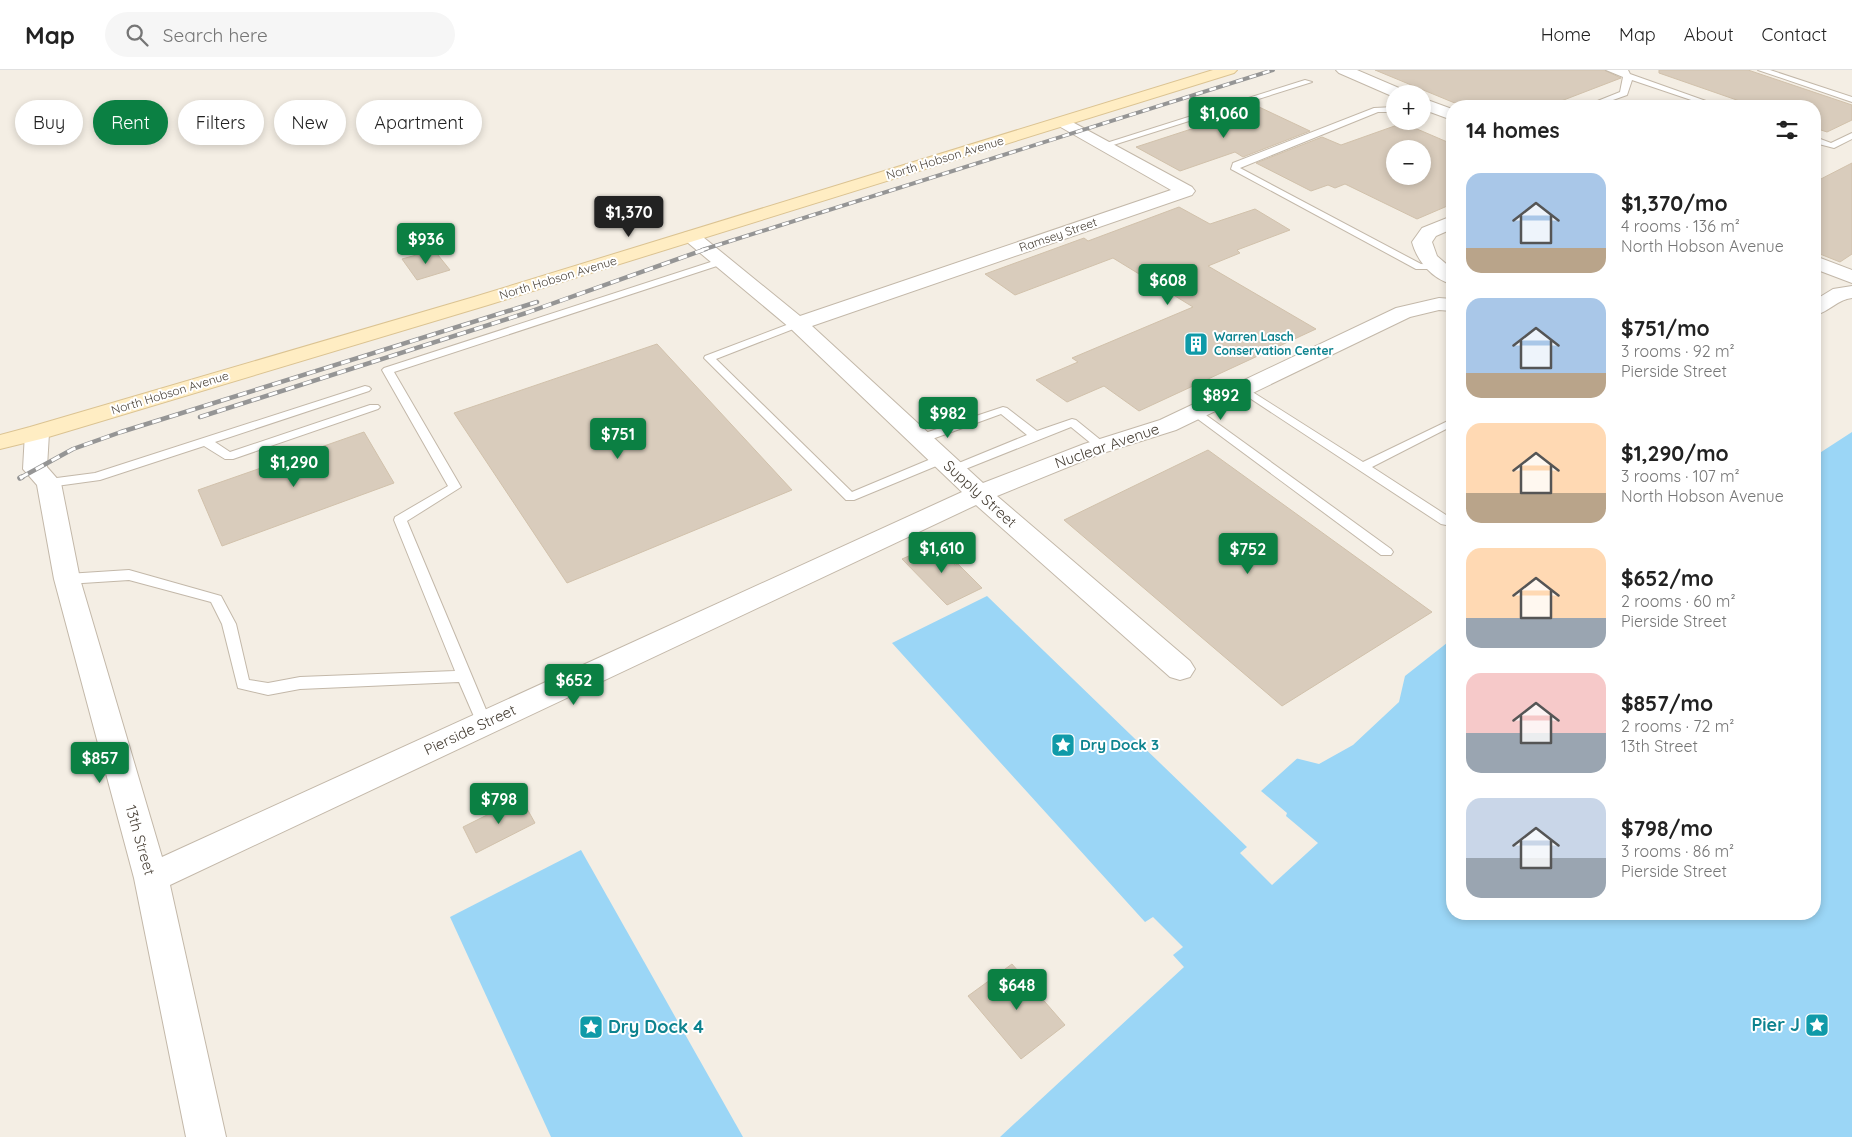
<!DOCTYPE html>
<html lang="en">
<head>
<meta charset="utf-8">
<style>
  body { margin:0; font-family:Quicksand,sans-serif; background:#f6f6f6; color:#222; height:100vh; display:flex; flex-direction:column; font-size:19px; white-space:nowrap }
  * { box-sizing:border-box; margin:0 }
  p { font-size:16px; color:#767676 }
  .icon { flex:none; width:28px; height:28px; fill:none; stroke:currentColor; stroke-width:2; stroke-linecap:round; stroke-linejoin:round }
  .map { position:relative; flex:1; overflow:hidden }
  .details { position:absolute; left:1446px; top:30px; width:375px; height:820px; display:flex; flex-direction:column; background:#fff; border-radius:20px; box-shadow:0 2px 8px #0003 }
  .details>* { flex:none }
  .banner { position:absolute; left:15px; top:30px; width:475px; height:45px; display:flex; gap:10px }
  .tools { position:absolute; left:1386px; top:15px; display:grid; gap:10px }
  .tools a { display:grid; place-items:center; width:45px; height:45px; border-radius:50%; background:#fff; box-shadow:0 2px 8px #0003; font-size:25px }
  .price { position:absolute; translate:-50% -42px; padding:0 11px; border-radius:5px; background:#0b8043; color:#fff; font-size:16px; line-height:32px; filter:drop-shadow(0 1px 2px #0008) }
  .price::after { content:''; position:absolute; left:50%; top:30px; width:15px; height:11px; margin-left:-8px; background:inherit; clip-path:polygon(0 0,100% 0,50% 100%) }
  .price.active { background:#222; color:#fff }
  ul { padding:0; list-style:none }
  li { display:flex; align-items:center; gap:15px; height:125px; padding:0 20px }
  li span { display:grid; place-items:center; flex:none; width:140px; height:100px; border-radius:15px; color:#555 }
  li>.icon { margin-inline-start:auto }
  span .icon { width:60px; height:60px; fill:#fffc; stroke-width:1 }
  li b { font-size:21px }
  h2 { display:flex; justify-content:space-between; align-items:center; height:60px; padding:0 20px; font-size:21px }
  .pill { padding:0 18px; border-radius:22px; background:#fff; box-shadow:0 2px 8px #0003; font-size:18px; line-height:45px }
  .pill.active { background:#0b8043; color:#fff }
  header { display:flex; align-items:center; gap:30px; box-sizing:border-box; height:70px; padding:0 25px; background:#fff; border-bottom:1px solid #e0e0e0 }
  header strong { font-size:24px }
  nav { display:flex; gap:28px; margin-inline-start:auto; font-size:18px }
  .search { width:350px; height:45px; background:#f6f6f6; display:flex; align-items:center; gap:12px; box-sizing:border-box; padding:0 18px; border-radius:28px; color:#767676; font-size:19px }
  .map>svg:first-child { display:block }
  .water { fill:#9bd6f6 }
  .pier { fill:#f4eee4 }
  .building { fill:#d9ccbc; stroke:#d1c1ab; fill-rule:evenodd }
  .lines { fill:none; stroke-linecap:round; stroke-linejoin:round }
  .lane-casing { stroke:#c3b8a9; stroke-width:2 }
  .street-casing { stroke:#c3b8a9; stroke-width:2 }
  .secondary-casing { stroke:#dbc392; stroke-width:2 }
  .lane { fill:#fff; fill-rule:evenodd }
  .street { fill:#fff; fill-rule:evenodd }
  .secondary { fill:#ffedc3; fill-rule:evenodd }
  .rail-far2-casing { stroke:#959595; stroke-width:4 }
  .rail-far1-casing { stroke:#959595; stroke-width:4.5 }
  .rail-casing { stroke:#959595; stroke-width:5.5 }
  .rail-far2 { stroke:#fff; stroke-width:2.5; stroke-dasharray:7; stroke-linecap:butt }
  .rail-far1 { stroke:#fff; stroke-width:3; stroke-dasharray:9; stroke-linecap:butt }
  .rail { stroke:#fff; stroke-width:4; stroke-dasharray:11; stroke-linecap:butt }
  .labels { text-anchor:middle; stroke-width:4; stroke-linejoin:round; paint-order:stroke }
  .far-street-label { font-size:12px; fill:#463e34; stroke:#fff }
  .far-culture-label { font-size:12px; font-weight:bold; fill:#0d838f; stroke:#fff; text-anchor:start }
  .street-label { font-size:15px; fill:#463e34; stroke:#fff }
  .culture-label { font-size:15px; font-weight:bold; fill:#0d838f; stroke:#fff; text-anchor:start }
  .near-culture-label { font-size:18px; font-weight:bold; fill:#0d838f; stroke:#fff; text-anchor:end }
</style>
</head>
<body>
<header>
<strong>Map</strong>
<div class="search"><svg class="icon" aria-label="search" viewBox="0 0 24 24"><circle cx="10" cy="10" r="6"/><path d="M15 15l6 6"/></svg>Search here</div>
<nav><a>Home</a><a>Map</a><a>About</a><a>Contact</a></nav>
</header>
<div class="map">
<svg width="1852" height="1067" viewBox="0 0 1852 1067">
  <rect width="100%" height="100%" fill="#f4eee4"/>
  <g class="water">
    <polygon points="1852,362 1852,1067 1000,1067 1184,897 1173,885 1183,877 1153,847 1145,852 892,573 987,526 1247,777 1240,783 1272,815 1318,773 1286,746 1287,743 1261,721 1301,685 1320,685 1388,629 1397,595 1452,559 1452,844 1815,844 1815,386"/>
    <polygon points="581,780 743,1067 551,1067 450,847"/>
  </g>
  <polygon class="pier" points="1452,556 1452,569 1405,606 1399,632 1353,675 1319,694 1295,688 1301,683 1319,683 1386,627 1395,594"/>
  <g class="building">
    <polygon points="1375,0 1604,0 1621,8 1548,36 1462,36"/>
    <polygon points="1659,0 1748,0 1852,35 1852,50 1827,62 1815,58 1815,36 1754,36 1659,3"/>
    <polygon points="1259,37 1310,61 1243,87 1235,82 1180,101 1136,77"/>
    <path d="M 1403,53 L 1452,74 L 1452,134 L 1417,149 L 1345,114 L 1335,118 L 1328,115 L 1311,121 L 1256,93 L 1322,67 L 1341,75 ZM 1395,79 L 1422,79 L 1422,106 L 1395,106 Z"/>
    <polygon points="1852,93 1852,184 1840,192 1815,182 1815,112"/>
    <polygon points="1179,137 1210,154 1255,139 1290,160 1237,180 1240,183 1208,196 1316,259 1139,341 1104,316 1067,332 1036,310 1078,292 1072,288 1193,237 1113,188 1015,225 985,204 1084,168 1088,171"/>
    <polygon points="434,180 450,200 417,210 402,189"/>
    <polygon points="657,274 792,420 567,513 454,343"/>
    <polygon points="364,362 394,413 222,476 198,420"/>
    <polygon points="1208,380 1432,542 1282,636 1064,450"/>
    <polygon points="936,474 955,495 958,494 982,518 947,535 902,489"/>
    <polygon points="521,728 535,753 476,783 463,757"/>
    <polygon points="1012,894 1065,955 1021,989 968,926"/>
  </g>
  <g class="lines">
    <g class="lane-casing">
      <g id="lane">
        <polygon points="1606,0 1628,0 1630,4 1720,36 1709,36 1632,10 1627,25 1596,36 1585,36 1620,22 1623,7"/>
        <polygon points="1758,0 1770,0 1852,27 1852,32"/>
        <polygon points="1305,10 1312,12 1107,77 1100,75"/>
        <polygon points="1395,37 1395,42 1378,42 1240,98 1421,194 1437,195 1437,199 1416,199 1231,99 1233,93 1374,38"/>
        <polygon points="1852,63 1852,69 1834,78 1815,73 1815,67 1831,73"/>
        <polygon points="720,189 723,190 723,194 394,302 461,417 407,451 492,654 489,658 484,660 479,658 459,612 300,619 268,625 238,618 222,554 211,532 129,510 67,514 62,512 60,509 62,506 67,504 129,500 221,526 236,554 249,610 268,613 300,607 455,601 394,450 395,447 448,416 382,300 384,298"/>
        <polygon points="797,251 802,254 801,256 716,289 852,422 938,386 946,386 948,389 946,392 854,430 846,430 704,288 705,286"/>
        <polygon points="365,316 369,317 371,319 369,321 215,372 230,382 370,335 378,335 380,337 378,339 233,389 225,389 204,376 100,410 49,417 43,413 49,409 95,403"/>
        <polygon points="1243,316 1363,392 1452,349 1452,356 1372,397 1446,445 1452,443 1452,453 1446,455 1441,454 1239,321 1237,319"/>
        <polygon points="1003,337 1007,338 1037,361 1072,349 1076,350 1108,376 1102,380 1098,379 1071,357 953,404 947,400 949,397 1027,365 1001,344 924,372 916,372 914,369 916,366"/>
        <polygon points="1195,339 1199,340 1391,479 1393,482 1391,485 1381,485 1191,344 1189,342 1191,340"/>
      </g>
    </g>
    <g class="street-casing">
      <g id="street">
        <polygon points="1336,0 1357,0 1406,21 1408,24 1395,24 1394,27 1339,3"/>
        <polygon points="1422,28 1452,39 1452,50 1422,39"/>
        <polygon points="1063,47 1192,117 1195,121 1192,125 812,256 983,413 1084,374 1160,350 1396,238 1439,228 1452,229 1452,241 1439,240 1410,247 1176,360 1100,384 997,426 1190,591 1195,599 1190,607 1180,610 1170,607 976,435 170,815 226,1067 186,1067 134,808 54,509 37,415 23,399 25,363 29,358 37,356 45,358 49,363 47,397 61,413 80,509 162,787 962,422 790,258 681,167 684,163 691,161 698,163 800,246 1171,120 1057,55 1055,52 1057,49"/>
        <path d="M 1452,146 L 1452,159 L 1436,166 L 1432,172 L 1437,186 L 1452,199 L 1452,214 C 1432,209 1417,191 1412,172 L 1422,158 Z"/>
        <polygon points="1815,186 1852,200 1852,213 1815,199"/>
        <path d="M 1852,216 L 1852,228 C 1838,229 1829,242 1815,245 L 1815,230 L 1833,219 Z"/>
      </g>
    </g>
    <g class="secondary-casing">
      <polygon id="secondary" points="1213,0 1237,0 1234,3 488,235 45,368 0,379 0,365 30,357 474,227"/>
    </g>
    <use href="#lane" class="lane"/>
    <use href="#street" class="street"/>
    <use href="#secondary" class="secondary"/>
    <g class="rail-far2-casing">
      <polyline id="rail-far2" points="702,180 1273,0"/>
    </g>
    <g class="rail-far1-casing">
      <g id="rail-far1">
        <polyline points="200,347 526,243 706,179"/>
        <polyline points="20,408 73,379 121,362 537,232"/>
      </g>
    </g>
    <g class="rail-casing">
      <polyline id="rail" points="20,408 22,407"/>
    </g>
    <use href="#rail-far2" class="rail-far2"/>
    <use href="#rail-far1" class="rail-far1"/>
    <use href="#rail" class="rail"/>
  </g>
  <defs>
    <g id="building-square" transform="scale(1.25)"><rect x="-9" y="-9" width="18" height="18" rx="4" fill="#0f9aa8" stroke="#fff"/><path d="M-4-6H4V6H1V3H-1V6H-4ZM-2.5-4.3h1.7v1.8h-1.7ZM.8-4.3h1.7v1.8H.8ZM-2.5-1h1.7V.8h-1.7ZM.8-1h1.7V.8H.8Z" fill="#fff"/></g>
    <g id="sight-square" transform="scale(1.25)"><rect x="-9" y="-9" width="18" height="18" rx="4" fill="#0f9aa8" stroke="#fff"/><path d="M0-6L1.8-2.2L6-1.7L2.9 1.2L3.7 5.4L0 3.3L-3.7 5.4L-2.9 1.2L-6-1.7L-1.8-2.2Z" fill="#fff"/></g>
  </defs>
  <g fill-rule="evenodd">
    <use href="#building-square" x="1196" y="274"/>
    <use href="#sight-square" x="1063" y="675"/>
    <use href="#sight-square" x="1817" y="955"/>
    <use href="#sight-square" x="591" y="957"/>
  </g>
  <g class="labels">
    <g class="far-street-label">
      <text transform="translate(945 88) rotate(-17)" y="4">North Hobson Avenue</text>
      <text transform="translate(1058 165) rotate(-19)" y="4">Ramsey Street</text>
      <text transform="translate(558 208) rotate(-17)" y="4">North Hobson Avenue</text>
      <text transform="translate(170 323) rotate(-17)" y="4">North Hobson Avenue</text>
    </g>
    <g class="far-culture-label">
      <text x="1214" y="271">Warren Lasch<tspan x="1214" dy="14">Conservation Center</tspan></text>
    </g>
    <g class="street-label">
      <text transform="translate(1107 376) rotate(-19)" y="5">Nuclear Avenue</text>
      <text transform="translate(980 424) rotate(42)" y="5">Supply Street</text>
      <text transform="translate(470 660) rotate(-25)" y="5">Pierside Street</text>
      <text transform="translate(140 770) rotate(74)" y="5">13th Street</text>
    </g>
    <g class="culture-label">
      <text x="1080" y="680">Dry Dock 3</text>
    </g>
    <g class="near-culture-label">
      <text x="1800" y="961">Pier J</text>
      <text x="608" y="963" text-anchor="start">Dry Dock 4</text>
    </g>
  </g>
</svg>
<div class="tools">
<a>+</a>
<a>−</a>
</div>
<b class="price" style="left:1224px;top:69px">$1,060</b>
<b class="price active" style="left:629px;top:168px">$1,370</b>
<b class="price" style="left:426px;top:195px">$936</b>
<b class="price" style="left:1168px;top:236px">$608</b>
<b class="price" style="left:1221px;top:351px">$892</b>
<b class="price" style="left:948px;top:369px">$982</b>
<b class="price" style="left:618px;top:390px">$751</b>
<b class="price" style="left:294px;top:418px">$1,290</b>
<b class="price" style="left:942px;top:504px">$1,610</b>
<b class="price" style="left:1248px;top:505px">$752</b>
<b class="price" style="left:574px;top:636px">$652</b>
<b class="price" style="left:100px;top:714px">$857</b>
<b class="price" style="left:499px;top:755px">$798</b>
<b class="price" style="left:1017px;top:941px">$648</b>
<div class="banner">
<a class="pill">Buy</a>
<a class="pill active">Rent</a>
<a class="pill">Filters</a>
<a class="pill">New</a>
<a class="pill">Apartment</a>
</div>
<section class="details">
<h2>14 homes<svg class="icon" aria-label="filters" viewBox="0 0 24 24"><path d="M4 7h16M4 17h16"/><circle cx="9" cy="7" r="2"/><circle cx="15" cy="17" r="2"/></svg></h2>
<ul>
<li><span style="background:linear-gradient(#a9c7e8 75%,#b9a48a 0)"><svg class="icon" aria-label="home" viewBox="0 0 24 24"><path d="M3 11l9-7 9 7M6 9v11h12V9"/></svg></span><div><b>$1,370/mo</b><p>4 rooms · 136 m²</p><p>North Hobson Avenue</p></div></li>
<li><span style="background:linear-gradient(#a9c7e8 75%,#b9a48a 0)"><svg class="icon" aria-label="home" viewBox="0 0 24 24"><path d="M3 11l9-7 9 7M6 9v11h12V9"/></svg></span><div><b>$751/mo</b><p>3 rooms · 92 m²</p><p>Pierside Street</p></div></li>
<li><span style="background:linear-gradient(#ffd9b3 70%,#b9a48a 0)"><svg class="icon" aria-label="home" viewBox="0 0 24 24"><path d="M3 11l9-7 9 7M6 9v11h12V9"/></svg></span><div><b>$1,290/mo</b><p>3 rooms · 107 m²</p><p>North Hobson Avenue</p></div></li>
<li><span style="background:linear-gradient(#ffd9b3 70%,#9aa5b1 0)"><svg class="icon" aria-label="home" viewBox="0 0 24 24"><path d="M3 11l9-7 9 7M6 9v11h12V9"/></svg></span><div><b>$652/mo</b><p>2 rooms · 60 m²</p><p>Pierside Street</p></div></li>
<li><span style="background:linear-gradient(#f6c9c9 60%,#9aa5b1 0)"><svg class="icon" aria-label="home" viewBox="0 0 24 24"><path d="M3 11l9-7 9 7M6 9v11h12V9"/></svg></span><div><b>$857/mo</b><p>2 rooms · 72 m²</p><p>13th Street</p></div></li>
<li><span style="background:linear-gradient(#c9d6e8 60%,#9aa5b1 0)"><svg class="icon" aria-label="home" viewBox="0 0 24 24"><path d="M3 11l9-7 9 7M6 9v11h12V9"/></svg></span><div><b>$798/mo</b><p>3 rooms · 86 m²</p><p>Pierside Street</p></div></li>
</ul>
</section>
</div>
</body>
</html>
